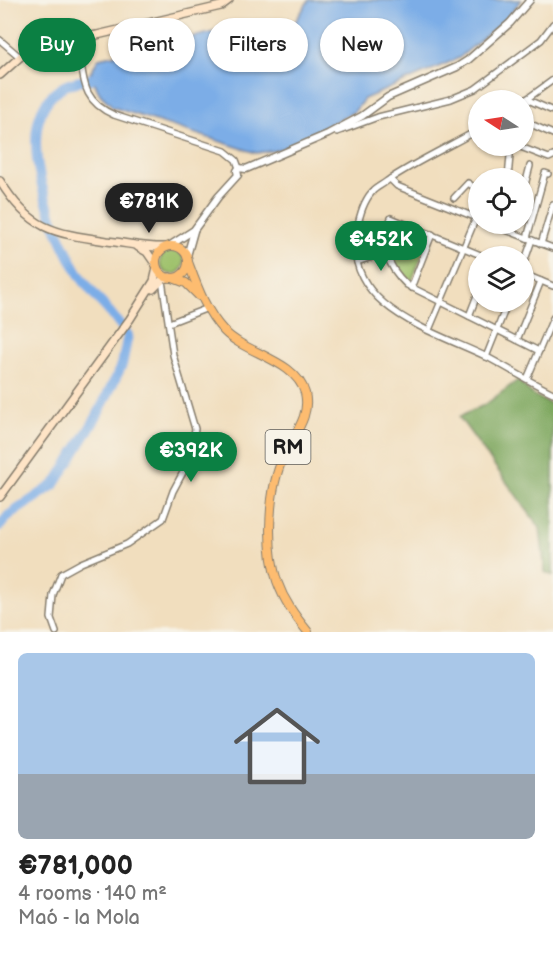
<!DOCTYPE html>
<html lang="en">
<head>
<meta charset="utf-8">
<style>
  body { margin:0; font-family:"Balsamiq Sans",sans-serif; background:#f2f2f2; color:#222; height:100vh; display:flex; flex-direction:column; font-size:22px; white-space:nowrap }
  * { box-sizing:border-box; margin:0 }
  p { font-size:20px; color:#767676 }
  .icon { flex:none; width:33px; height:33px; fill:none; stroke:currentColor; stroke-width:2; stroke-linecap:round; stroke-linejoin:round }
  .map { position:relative; height:632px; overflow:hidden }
  .sheet { display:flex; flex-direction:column; background:#fff; flex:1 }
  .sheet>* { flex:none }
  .hud { position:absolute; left:18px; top:18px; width:518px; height:54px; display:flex; gap:12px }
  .needle { width:39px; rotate:282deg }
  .tools { position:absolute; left:468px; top:90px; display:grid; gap:12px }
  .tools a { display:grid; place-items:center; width:66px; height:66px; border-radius:50%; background:#fff; box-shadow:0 2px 4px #0004; font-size:30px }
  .price { position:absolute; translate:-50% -51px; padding:0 14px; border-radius:21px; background:#0b8043; color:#fff; font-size:20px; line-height:39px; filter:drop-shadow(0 2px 3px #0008) }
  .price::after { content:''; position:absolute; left:50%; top:36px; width:18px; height:14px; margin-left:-9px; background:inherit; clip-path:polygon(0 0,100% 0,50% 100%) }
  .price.selected { background:#222; color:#fff }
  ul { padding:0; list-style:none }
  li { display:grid; align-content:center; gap:12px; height:318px; padding:0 18px }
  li+li { border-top:2px solid #e0e0e0 }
  li span { display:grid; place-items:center; height:186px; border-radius:9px; color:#555 }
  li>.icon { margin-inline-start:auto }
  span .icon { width:108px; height:108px; fill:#fffc; stroke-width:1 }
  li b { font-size:26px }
  .chip { padding:0 21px; border-radius:27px; background:#fff; box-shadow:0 2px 4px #0004; font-size:21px; line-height:54px }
  .chip.selected { background:#0b8043; color:#fff }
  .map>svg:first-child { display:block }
  .green { fill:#9ec16b; stroke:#5d6e44; stroke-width:1.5 }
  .forest { fill:#7ea75f; stroke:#4d623e; stroke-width:1.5 }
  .water { fill:#7cade7; stroke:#4c6482; stroke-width:1.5 }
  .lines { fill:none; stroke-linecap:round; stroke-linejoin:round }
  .river { stroke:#7cade7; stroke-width:10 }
  .minor-casing { stroke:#867d6d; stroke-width:8 }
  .tertiary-casing { stroke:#867d6d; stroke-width:9 }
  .secondary-casing { stroke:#867d6d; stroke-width:10 }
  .primary-casing { stroke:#867d6d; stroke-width:10 }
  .minor { stroke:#fff; stroke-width:5 }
  .tertiary { stroke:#fff; stroke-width:6 }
  .secondary { stroke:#fee4c6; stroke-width:7 }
  .primary { stroke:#fdbc70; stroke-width:8 }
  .labels { text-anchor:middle; stroke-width:4.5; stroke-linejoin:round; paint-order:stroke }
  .shield { fill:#f7f3e8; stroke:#5e5c59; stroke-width:1.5 }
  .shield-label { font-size:20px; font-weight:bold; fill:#1c1c1c }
</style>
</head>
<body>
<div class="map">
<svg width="553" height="632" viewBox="0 0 553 632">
  <rect width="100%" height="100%" fill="#f7f3e8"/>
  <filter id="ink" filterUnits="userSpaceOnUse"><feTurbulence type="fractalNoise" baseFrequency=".0167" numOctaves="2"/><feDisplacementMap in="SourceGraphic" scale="12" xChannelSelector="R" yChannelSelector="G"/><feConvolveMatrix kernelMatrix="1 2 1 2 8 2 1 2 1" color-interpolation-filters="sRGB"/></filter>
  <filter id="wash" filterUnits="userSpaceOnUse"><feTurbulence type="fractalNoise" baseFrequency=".008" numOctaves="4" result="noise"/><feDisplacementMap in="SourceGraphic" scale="24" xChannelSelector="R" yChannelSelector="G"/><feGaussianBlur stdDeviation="1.35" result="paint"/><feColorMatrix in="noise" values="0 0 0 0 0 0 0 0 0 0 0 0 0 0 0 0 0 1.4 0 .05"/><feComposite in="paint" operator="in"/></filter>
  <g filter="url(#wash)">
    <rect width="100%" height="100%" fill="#f1debe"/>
    <g class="green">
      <path d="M 393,221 L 430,236 L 410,285 C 388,263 383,251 393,221 Z"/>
      <circle cx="172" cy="262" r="12"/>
    </g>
    <polygon class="forest" points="518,380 533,395 553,405 553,576 545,572 540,528 459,417 486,404"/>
    <path class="water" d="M 309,0 L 521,0 L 507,18 L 459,58 L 364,99 L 354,112 L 279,150 L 256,153 L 112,107 C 107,97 100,100 95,83 L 92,82 L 90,73 L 99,58 L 215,32 L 217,37 L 217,45 L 219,46 L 260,36 L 293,25 Z"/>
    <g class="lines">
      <path class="river" d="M 0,526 L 8,516 L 55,484 L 96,418 L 122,365 L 128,335 C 114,315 92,295 79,274 C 54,232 7,124 61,88 C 70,82 81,81 91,79"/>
    </g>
  </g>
  <g filter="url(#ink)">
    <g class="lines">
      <g class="minor-casing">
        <g id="minor">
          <polyline points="0,40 20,57"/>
          <path d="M 79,50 C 84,81 82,101 114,115 L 225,151 L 236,160 L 239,168"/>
          <polyline points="526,99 553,111"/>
          <polyline points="524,101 553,80"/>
          <polyline points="524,121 553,134"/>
          <path d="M 478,130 C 448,147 415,162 387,181 C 382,185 375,188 372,192 C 363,202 359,218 357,230 C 341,306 433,331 485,356 C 508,368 530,382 553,393"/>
          <polyline points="337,132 378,117 451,99 475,89 541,40 553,24"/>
          <polyline points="518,146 549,158 553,156"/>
          <polyline points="508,178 510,156"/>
          <polyline points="390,179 397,186 477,218"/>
          <polyline points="524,189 530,166"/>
          <polyline points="454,198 468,183 478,190"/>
          <polyline points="475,201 478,197"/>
          <polyline points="490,224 553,248"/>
          <polyline points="527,238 545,173 548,174"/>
          <polyline points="541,244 553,204"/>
          <polyline points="356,255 385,248"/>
          <path d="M 483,256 L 391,218 C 380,246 386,265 407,285 L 539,351"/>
          <polyline points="357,262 387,252"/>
          <polyline points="524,263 532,240"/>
          <polyline points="524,274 553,286"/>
          <polyline points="411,288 432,234"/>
          <polyline points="469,316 478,293"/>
          <polyline points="169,323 208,308"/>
          <polyline points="429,330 476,218"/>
          <polyline points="517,340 541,281"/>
          <polyline points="486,357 508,302"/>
          <polyline points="527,379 553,318"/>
          <polyline points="56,632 51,618 53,595 61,574 81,563 127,544 163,519 173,491 188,463 195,429 173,355 162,280"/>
        </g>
      </g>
      <g class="tertiary-casing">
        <g id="tertiary">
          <polyline points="169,246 194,230 218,197 238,175 237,171 239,168 246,169 328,134 362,116 388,97 457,67 468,60 510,23 530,0"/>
          <polyline points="187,256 194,231"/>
        </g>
      </g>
      <g class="secondary-casing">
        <g id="secondary">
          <polyline points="0,75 20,57 39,46 97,35 221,6 229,0"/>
          <path d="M 0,181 C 30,230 53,233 107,241 C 127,243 146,248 167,247"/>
          <polyline points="138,247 147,252 156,265"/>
          <polyline points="153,289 162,280 170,277"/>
          <polyline points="0,497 130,319 154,281 157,268"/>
        </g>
      </g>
      <g class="primary-casing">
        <g id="primary">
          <circle cx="172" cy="262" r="16"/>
          <path d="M 188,262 C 197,286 206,312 224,331 C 246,354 296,360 305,393 C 311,417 293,435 284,456 C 268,488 266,548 277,581 C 284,601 295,616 308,632"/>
          <polyline points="173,278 186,283 199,296"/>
        </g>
      </g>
      <use href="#minor" class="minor"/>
      <use href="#tertiary" class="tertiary"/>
      <use href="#secondary" class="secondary"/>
      <use href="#primary" class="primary"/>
    </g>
  </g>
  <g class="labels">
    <rect class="shield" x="265.5" y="430" width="45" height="34" rx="4.5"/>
    <g class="shield-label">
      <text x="288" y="454">RM</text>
    </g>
  </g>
</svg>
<div class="tools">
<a><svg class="needle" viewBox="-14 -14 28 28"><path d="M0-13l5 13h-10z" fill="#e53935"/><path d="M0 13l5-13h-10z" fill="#767676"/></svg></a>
<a><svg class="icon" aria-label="locate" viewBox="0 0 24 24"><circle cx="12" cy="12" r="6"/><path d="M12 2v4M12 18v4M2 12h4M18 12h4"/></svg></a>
<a><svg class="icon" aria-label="layers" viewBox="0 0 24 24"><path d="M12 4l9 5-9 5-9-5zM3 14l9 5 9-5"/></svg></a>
</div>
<b class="price selected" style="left:149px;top:234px">€781K</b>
<b class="price" style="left:381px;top:272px">€452K</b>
<b class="price" style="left:191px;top:483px">€392K</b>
<div class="hud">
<a class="chip selected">Buy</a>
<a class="chip">Rent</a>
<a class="chip">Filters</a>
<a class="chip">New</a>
</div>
</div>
<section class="sheet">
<ul>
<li><span style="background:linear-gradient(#a9c7e8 65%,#9aa5b1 0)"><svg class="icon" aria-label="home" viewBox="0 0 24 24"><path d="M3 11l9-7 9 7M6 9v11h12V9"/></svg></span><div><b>€781,000</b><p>4 rooms · 140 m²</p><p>Maó - la Mola</p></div></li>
</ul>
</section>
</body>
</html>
